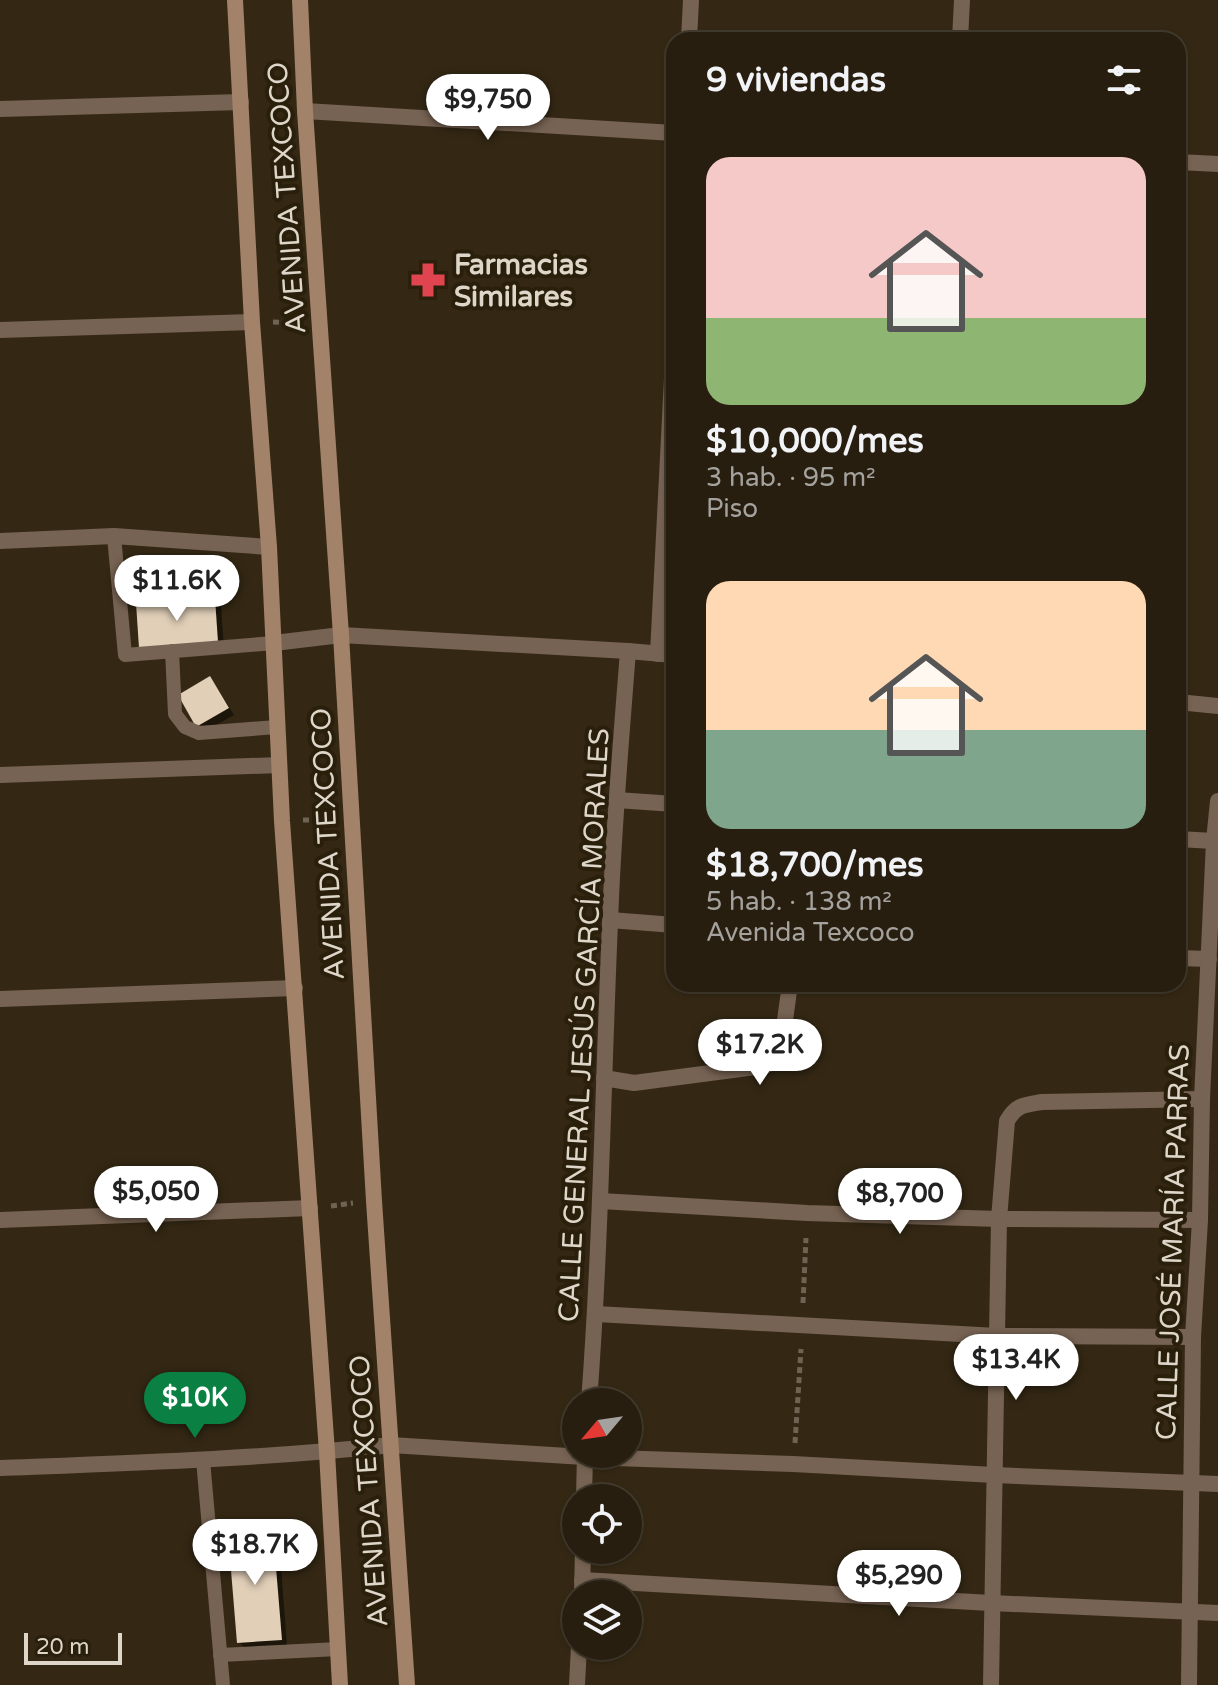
<!DOCTYPE html>
<html lang="es">
<head>
<meta charset="utf-8">
<style>
  body { margin:0; font-family:"Varela Round",sans-serif; background:#2f2718; color:#f1f3f6; height:100vh; display:flex; flex-direction:column; font-size:30px; white-space:nowrap }
  * { box-sizing:border-box; margin:0 }
  p { font-size:26px; color:#a4a29e }
  .icon { flex:none; width:44px; height:44px; fill:none; stroke:currentColor; stroke-width:2; stroke-linecap:round; stroke-linejoin:round }
  .map { position:relative; flex:1; overflow:hidden }
  .sheet { position:absolute; left:666px; top:32px; width:520px; height:960px; display:flex; flex-direction:column; background:#271e0f; border-radius:24px; box-shadow:0 2px 6px #0004,0 0 0 2px #433c2f }
  .sheet>* { flex:none }
  .needle { width:52px; rotate:241deg }
  .controls { position:absolute; left:562px; top:1388px; display:grid; gap:16px }
  .controls a { display:grid; place-items:center; width:80px; height:80px; border-radius:50%; background:#271e0f; box-shadow:0 2px 6px #0004,0 0 0 2px #433c2f; font-size:40px }
  .scale { position:absolute; left:24px; bottom:20px; width:98px; box-sizing:border-box; padding-left:8px; border:4px solid #ddd6c9; border-top:0; font-size:22px; line-height:28px; white-space:nowrap; color:#ddd6c9; -webkit-text-stroke:6px #2a1f0b; paint-order:stroke }
  .price { position:absolute; translate:-50% -68px; padding:0 18px; border-radius:28px; background:#fff; color:#222; font-size:26px; line-height:52px; filter:drop-shadow(0 2px 4px #0008) }
  .price::after { content:''; position:absolute; left:50%; top:48px; width:24px; height:18px; margin-left:-12px; background:inherit; clip-path:polygon(0 0,100% 0,50% 100%) }
  .price.selected { background:#0b8043; color:#fff }
  ul { padding:0; list-style:none }
  li { display:grid; align-content:center; gap:16px; height:424px; padding:0 40px }
  li span { display:grid; place-items:center; height:248px; border-radius:24px; color:#555 }
  li>.icon { margin-inline-start:auto }
  span .icon { width:144px; height:144px; fill:#fffc; stroke-width:1 }
  li b { font-size:34px }
  h2 { display:flex; justify-content:space-between; align-items:center; height:96px; padding:0 40px; font-size:34px }
  .map>svg:first-child { display:block }
  .shadow { fill:#0007 }
  .building { fill:#e1cfb8 }
  .lines { fill:none; stroke-linecap:round; stroke-linejoin:round }
  .path { stroke:#6f6453; stroke-width:5; stroke-dasharray:6 4; stroke-linecap:butt }
  .service { stroke:#776353; stroke-width:14 }
  .minor { stroke:#776353; stroke-width:16 }
  .tertiary { stroke:#776353; stroke-width:16 }
  .secondary { stroke:#a28268; stroke-width:16 }
  .labels { text-anchor:middle; stroke-width:8; stroke-linejoin:round; paint-order:stroke }
  .street-label { font-size:28px; fill:#ddd6c9; stroke:#2a1f0b }
  .poi-label { font-size:28px; font-weight:bold; fill:#ddd6c9; stroke:#2a1f0b; text-anchor:start }
</style>
</head>
<body>
<div class="map">
<svg width="1218" height="1685" viewBox="0 0 1218 1685">
  <rect width="100%" height="100%" fill="#342814"/>
  <g class="shadow">
    <polygon points="214,600 221,606 224,648 147,653"/>
    <polygon points="210,679 216,686 234,715 204,732 198,726"/>
    <polygon points="272,1533 279,1540 287,1646 246,1649 239,1642"/>
  </g>
  <g class="building">
    <polygon points="215,598 218,642 139,648 136,603"/>
    <polygon points="210,676 229,708 196,727 178,695"/>
    <polygon points="273,1531 282,1640 237,1643 228,1534"/>
  </g>
  <g class="lines">
    <g class="path">
      <polyline points="273,322 295,323"/>
      <polyline points="303,820 329,820"/>
      <polyline points="331,1206 353,1203"/>
      <polyline points="803,1303 806,1238"/>
      <polyline points="795,1443 801,1349"/>
    </g>
    <g class="service">
      <polyline points="114,536 125,655 274,643"/>
      <polyline points="172,651 175,714 185,727 199,733 277,727"/>
      <polyline points="203,1460 223,1685"/>
      <polyline points="220,1655 338,1649"/>
    </g>
    <g class="minor">
      <polyline points="689,40 691,0"/>
      <polyline points="960,40 962,0"/>
      <polyline points="0,109 241,102"/>
      <polyline points="305,111 674,133"/>
      <polyline points="1178,162 1218,164"/>
      <polyline points="0,330 252,322"/>
      <polyline points="0,541 114,536 269,547"/>
      <polyline points="274,643 341,635 628,651 674,655"/>
      <polyline points="658,654 674,339"/>
      <polyline points="1178,702 1218,706"/>
      <polyline points="0,775 279,765"/>
      <polyline points="617,800 674,804"/>
      <polyline points="1178,839 1214,841"/>
      <polyline points="610,920 674,925"/>
      <polyline points="1178,958 1209,959"/>
      <polyline points="0,999 295,988"/>
      <path d="M 604,1078 L 634,1083 L 764,1066 C 774,1062 778,1059 781,1049 L 790,984"/>
      <polyline points="601,1201 807,1213 999,1219 1200,1220"/>
      <polyline points="0,1220 310,1208"/>
      <polyline points="596,1314 997,1336 1193,1337"/>
      <path d="M 589,1402 C 601,1243 603,1083 610,923 C 613,832 621,742 628,651"/>
      <polyline points="391,1445 584,1457 793,1464 994,1475 1218,1484"/>
      <polyline points="584,1498 585,1454"/>
      <polyline points="582,1580 991,1603 1218,1613"/>
      <polyline points="582,1594 583,1550"/>
      <polyline points="577,1685 579,1646"/>
      <path d="M 991,1685 L 999,1219 L 1007,1121 C 1016,1105 1024,1105 1042,1102 L 1202,1099"/>
      <polyline points="1189,1685 1193,1337 1200,1220 1202,1099 1214,841 1218,801"/>
    </g>
    <path class="tertiary" d="M 0,1468 C 131,1463 261,1459 391,1445"/>
    <g class="secondary">
      <polyline points="235,0 252,322 269,547 282,821 327,1452 340,1685"/>
      <polyline points="300,0 305,111 341,635 374,1201 407,1685"/>
    </g>
  </g>
  <defs>
    <g id="pharmacy-bare" transform="scale(2.76)"><path d="M-2-6h4v4h4v4h-4v4h-4v-4h-4v-4h4Z" fill="#e0444e" stroke="#2a1f0b" stroke-width="2.5" paint-order="stroke"/></g>
  </defs>
  <g fill-rule="evenodd">
    <use href="#pharmacy-bare" x="428" y="280"/>
  </g>
  <g class="labels">
    <g class="street-label">
      <text transform="translate(286 198) rotate(-94)" y="10">AVENIDA TEXCOCO</text>
      <text transform="translate(327 844) rotate(-93)" y="10">AVENIDA TEXCOCO</text>
      <text transform="translate(583 1025) rotate(-87)" y="10">CALLE GENERAL JESÚS GARCÍA MORALES</text>
      <text transform="translate(1172 1242) rotate(-88)" y="10">CALLE JOSÉ MARÍA PARRAS</text>
      <text transform="translate(368 1491) rotate(-94)" y="10">AVENIDA TEXCOCO</text>
    </g>
    <g class="poi-label">
      <text x="454" y="274">Farmacias<tspan x="454" dy="32">Similares</tspan></text>
    </g>
  </g>
</svg>
<div class="controls">
<a><svg class="needle" viewBox="-14 -14 28 28"><path d="M0-13l5 13h-10z" fill="#e53935"/><path d="M0 13l5-13h-10z" fill="#a4a29e"/></svg></a>
<a><svg class="icon" aria-label="locate" viewBox="0 0 24 24"><circle cx="12" cy="12" r="6"/><path d="M12 2v4M12 18v4M2 12h4M18 12h4"/></svg></a>
<a><svg class="icon" aria-label="layers" viewBox="0 0 24 24"><path d="M12 4l9 5-9 5-9-5zM3 14l9 5 9-5"/></svg></a>
</div>
<div class="scale">20 m</div>
<b class="price" style="left:488px;top:142px">$9,750</b>
<b class="price" style="left:177px;top:623px">$11.6K</b>
<b class="price" style="left:760px;top:1087px">$17.2K</b>
<b class="price" style="left:156px;top:1234px">$5,050</b>
<b class="price" style="left:900px;top:1236px">$8,700</b>
<b class="price" style="left:1016px;top:1402px">$13.4K</b>
<b class="price selected" style="left:195px;top:1440px">$10K</b>
<b class="price" style="left:255px;top:1587px">$18.7K</b>
<b class="price" style="left:899px;top:1618px">$5,290</b>
<section class="sheet">
<h2>9 viviendas<svg class="icon" aria-label="filters" viewBox="0 0 24 24"><path d="M4 7h16M4 17h16"/><circle cx="9" cy="7" r="2"/><circle cx="15" cy="17" r="2"/></svg></h2>
<ul>
<li><span style="background:linear-gradient(#f6c9c9 65%,#8fb573 0)"><svg class="icon" aria-label="home" viewBox="0 0 24 24"><path d="M3 11l9-7 9 7M6 9v11h12V9"/></svg></span><div><b>$10,000/mes</b><p>3 hab. · 95 m²</p><p>Piso</p></div></li>
<li><span style="background:linear-gradient(#ffd9b3 60%,#7fa58c 0)"><svg class="icon" aria-label="home" viewBox="0 0 24 24"><path d="M3 11l9-7 9 7M6 9v11h12V9"/></svg></span><div><b>$18,700/mes</b><p>5 hab. · 138 m²</p><p>Avenida Texcoco</p></div></li>
</ul>
</section>
</div>
</body>
</html>
